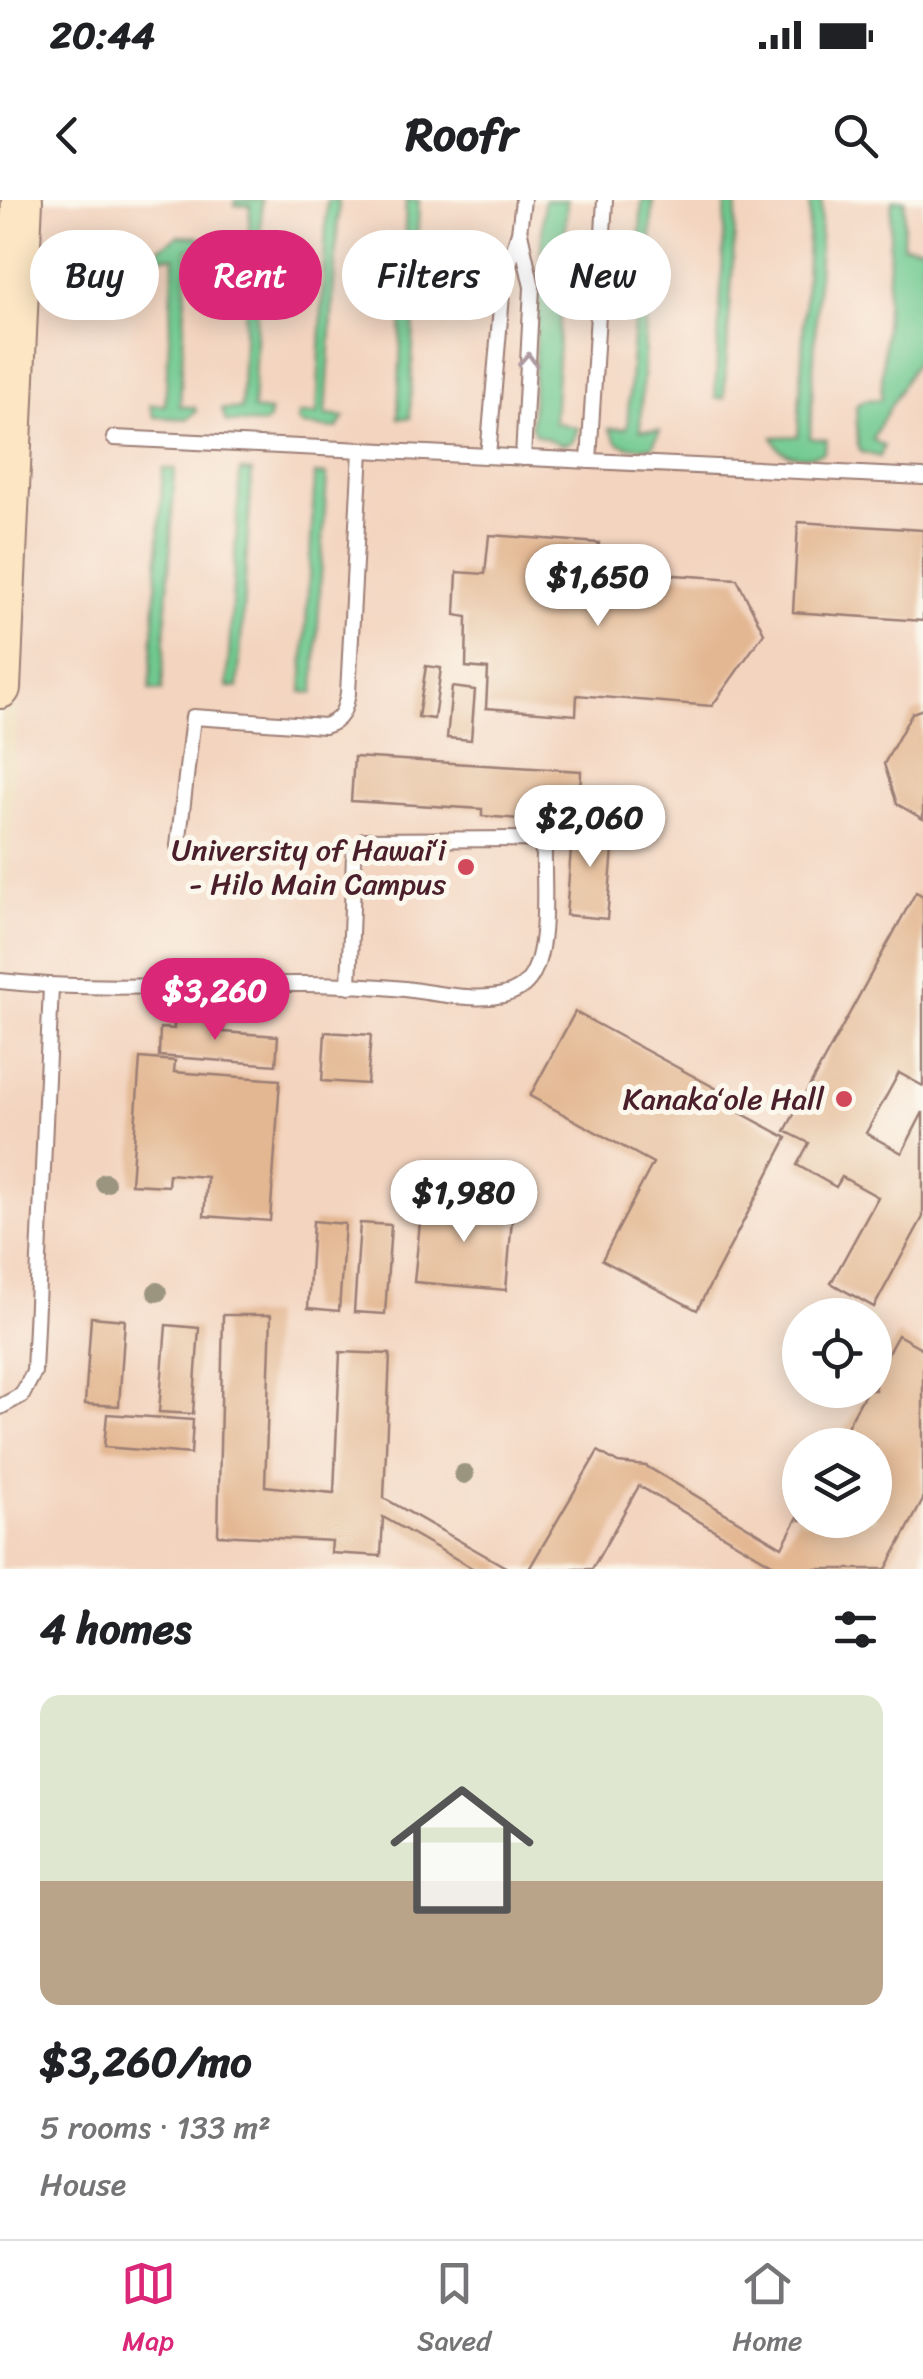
<!DOCTYPE html>
<html lang="en">
<head>
<meta charset="utf-8">
<style>
  body { margin:0; font-family:Sriracha,sans-serif; background:#f2f2f2; color:#202124; height:100vh; display:flex; flex-direction:column; font-size:38px; white-space:nowrap }
  * { box-sizing:border-box; margin:0 }
  p { font-size:32px; color:#757577 }
  .icon { flex:none; width:55px; height:55px; fill:none; stroke:currentColor; stroke-width:2; stroke-linecap:round; stroke-linejoin:round }
  .map { position:relative; height:1369px; overflow:hidden }
  .panel { display:flex; flex-direction:column; background:#fff; flex:1 }
  .panel>* { flex:none }
  .guide { position:absolute; left:30px; top:30px; width:865px; height:90px; display:flex; gap:20px }
  .controls { position:absolute; left:782px; top:1098px; display:grid; gap:20px }
  .controls a { display:grid; place-items:center; width:110px; height:110px; border-radius:50%; background:#fff; box-shadow:0 5px 25px #0003; font-size:50px }
  .price { position:absolute; translate:-50% -85px; padding:0 22px; border-radius:35px; background:#fff; color:#222; font-size:32px; line-height:65px; filter:drop-shadow(0 2px 5px #0008) }
  .price::after { content:''; position:absolute; left:50%; top:60px; width:30px; height:22px; margin-left:-15px; background:inherit; clip-path:polygon(0 0,100% 0,50% 100%) }
  .price.current { background:#db2777; color:#fff }
  ul { padding:0; list-style:none }
  li { display:grid; align-content:center; gap:20px; height:530px; padding:0 40px }
  li span { display:grid; place-items:center; height:310px; border-radius:20px; color:#555 }
  li>.icon { margin-inline-start:auto }
  span .icon { width:180px; height:180px; fill:#fffc; stroke-width:1 }
  li b { font-size:42px }
  h2 { display:flex; justify-content:space-between; align-items:center; height:120px; padding:0 40px; font-size:42px }
  .chip { padding:0 35px; border-radius:45px; background:#fff; box-shadow:0 5px 25px #0003; font-size:35px; line-height:90px }
  .chip.current { background:#db2777; color:#fff }
  .status { display:flex; justify-content:space-between; align-items:center; height:70px; padding:0 50px; background:#fff; direction:ltr }
  .status svg { height:28px; fill:currentColor }
  header { display:flex; justify-content:space-between; align-items:center; height:130px; padding:0 40px; background:#fff; font-size:45px; font-weight:800 }
  .tab-bar { display:flex; justify-content:space-around; align-items:center; height:140px; border-top:2px solid #e0e0e0; background:#fff; font-size:28px; color:#757577 }
  .tab-bar a { display:grid; justify-items:center; gap:5px }
  .tab-bar .current { color:#db2777 }
  .map>svg:first-child { display:block }
  .built { fill:#f3d4bf; fill-rule:evenodd }
  .green { fill:#6fc98f; stroke:#5c745d; stroke-width:2.5 }
  .building { fill:#e3b792 }
  .lines { fill:none; stroke-linecap:round; stroke-linejoin:round }
  .lane-casing { stroke:#9c7e74; stroke-width:18 }
  .secondary-casing { stroke:#9c7e74; stroke-width:44 }
  .lane { stroke:#fff; stroke-width:14 }
  .secondary { stroke:#fce6c4; stroke-width:40 }
  .tree { fill:#9b9580 }
  .oneway { stroke:#ae9aa0 }
  .poi-dot { fill:#d1495b; stroke:#fbf7ec; stroke-width:4 }
  .labels { text-anchor:middle; stroke-width:10; stroke-linejoin:round; paint-order:stroke }
  .poi-label { font-size:30px; fill:#4a1f2b; stroke:#fbf7ec; text-anchor:end }
</style>
</head>
<body>
<div class="status"><b>20:44</b><svg viewBox="0 0 49 12"><path d="M0 12V9h3v3zM5 12V6h3v6zM10 12V3h3v9zM15 12V0h3v12zM26 1h20v11H26zM47 4h2v5h-2z"/></svg></div>
<header><svg class="icon" aria-label="back" viewBox="0 0 24 24"><path d="M15 5l-7 7 7 7"/></svg>Roofr<svg class="icon" aria-label="search" viewBox="0 0 24 24"><circle cx="10" cy="10" r="6"/><path d="M15 15l6 6"/></svg></header>
<div class="map">
<svg width="923" height="1369" viewBox="0 0 923 1369">
  <rect width="100%" height="100%" fill="#fbf7ec"/>
  <filter id="ink" filterUnits="userSpaceOnUse"><feTurbulence type="fractalNoise" baseFrequency=".01" numOctaves="2"/><feDisplacementMap in="SourceGraphic" scale="20" xChannelSelector="R" yChannelSelector="G"/><feConvolveMatrix kernelMatrix="1 2 1 2 8 2 1 2 1" color-interpolation-filters="sRGB"/></filter>
  <filter id="wash" filterUnits="userSpaceOnUse"><feTurbulence type="fractalNoise" baseFrequency=".0048" numOctaves="4" result="noise"/><feDisplacementMap in="SourceGraphic" scale="40" xChannelSelector="R" yChannelSelector="G"/><feGaussianBlur stdDeviation="2.25" result="paint"/><feColorMatrix in="noise" values="0 0 0 0 0 0 0 0 0 0 0 0 0 0 0 0 0 1.4 0 .05"/><feComposite in="paint" operator="in"/></filter>
  <g filter="url(#wash)">
    <rect width="100%" height="100%" fill="#eedebd"/>
    <path class="built" d="M 43,0 L 923,0 L 923,1369 L 0,1369 L 0,854 ZM 800,1115 L 875,1115 L 875,1190 L 800,1190 ZM 800,1245 L 875,1245 L 875,1320 L 800,1320 Z"/>
    <g class="green">
      <polygon points="235,0 262,0 253,210 270,212 269,220 264,224 226,222 222,209 241,209 250,6 234,5"/>
      <polygon points="327,0 339,0 326,215 345,217 337,229 303,226 298,221 299,214 317,214"/>
      <polygon points="406,0 419,0 410,218 398,218"/>
      <polygon points="544,0 567,0 554,222 578,228 573,241 563,245 535,234 531,225"/>
      <polygon points="642,0 653,0 640,230 660,231 652,247 629,247 618,243 609,229 627,228"/>
      <polygon points="726,0 737,0 724,198 715,198"/>
      <path d="M 810,0 L 822,0 L 810,238 L 827,240 L 824,252 C 806,260 778,258 773,237 L 798,236 Z"/>
      <polygon points="892,0 905,0 903,45 923,47 923,149 872,239 884,246 880,257 861,252 858,246 856,206 865,200 881,199"/>
      <polygon points="178,36 199,37 204,41 203,47 188,49 180,206 195,208 196,212 187,219 154,217 150,205 165,205 174,57 158,56 159,48"/>
      <polygon points="163,269 175,269 162,491 150,490"/>
      <polygon points="240,271 252,272 238,488 227,487"/>
      <polygon points="315,274 327,275 314,493 302,492"/>
    </g>
    <g id="blocks">
      <g class="building">
        <polygon points="798,322 923,330 923,421 793,412"/>
        <polygon points="489,335 599,343 596,370 737,379 764,433 712,506 577,495 576,515 486,508 488,469 466,467 467,417 455,415 457,372 485,374"/>
        <polygon points="426,466 441,468 434,519 418,517"/>
        <polygon points="452,487 475,490 471,540 447,538"/>
        <polygon points="923,509 923,619 897,604 884,564 912,513"/>
        <polygon points="354,557 581,571 579,616 533,614 533,620 482,616 482,609 351,601"/>
        <polygon points="573,622 615,626 607,719 566,715"/>
        <polygon points="916,692 923,696 923,886 899,873 866,933 902,953 923,912 923,1017 874,1107 831,1083 878,997 842,977 836,987 797,965 809,943 785,931"/>
        <polygon points="575,812 743,903 739,912 787,938 697,1110 602,1060 653,963 530,896"/>
        <polygon points="174,816 224,819 223,832 278,836 276,865 159,856 160,828 174,829"/>
        <polygon points="325,832 371,835 367,884 322,881"/>
        <polygon points="140,858 175,861 174,872 280,880 270,1021 204,1016 207,977 169,974 168,986 131,984"/>
        <polygon points="422,1002 513,1007 506,1090 414,1082"/>
        <polygon points="313,1021 345,1024 339,1111 308,1108"/>
        <polygon points="360,1023 391,1025 385,1114 354,1112"/>
        <polygon points="223,1115 271,1115 265,1286 334,1293 340,1152 390,1154 384,1298 509,1369 474,1369 383,1317 381,1356 331,1353 332,1341 218,1335"/>
        <polygon points="91,1117 125,1120 119,1206 85,1204"/>
        <polygon points="166,1125 199,1128 193,1214 159,1212"/>
        <polygon points="898,1135 923,1149 923,1300 886,1369 769,1369 772,1364 639,1286 592,1369 529,1369 598,1251 618,1263 646,1266 782,1347 800,1313 800,1320 875,1320 875,1245 837,1245 867,1190 875,1190 875,1176"/>
        <polygon points="107,1214 193,1220 191,1254 104,1247"/>
      </g>
    </g>
  </g>
  <g filter="url(#ink)">
    <use href="#blocks" fill-opacity="0" stroke="#9c7e74" stroke-width="2.5"/>
    <g class="lines">
      <g class="lane-casing">
        <g id="lane">
          <polyline points="520,33 532,87 523,258"/>
          <polyline points="114,238 923,277"/>
          <polyline points="488,256 503,84 519,32 523,0"/>
          <polyline points="589,261 605,0"/>
          <path d="M 178,646 L 193,517 L 324,526 C 342,521 345,510 348,493 L 361,250"/>
          <path d="M 0,781 C 134,796 270,775 405,789 C 437,793 498,808 524,785 C 551,762 543,687 544,653 L 539,643 L 525,639 L 364,640 L 354,655 L 349,786"/>
          <polyline points="0,1207 22,1195 34,1172 51,787"/>
        </g>
      </g>
      <g class="secondary-casing">
        <polyline id="secondary" points="0,488 22,0"/>
      </g>
      <use href="#lane" class="lane"/>
      <use href="#secondary" class="secondary"/>
    </g>
    <g class="tree">
      <circle cx="105" cy="983" r="10"/>
      <circle cx="157" cy="1092" r="10"/>
      <circle cx="464" cy="1274" r="10"/>
    </g>
    <defs><path id="oneway-chevron" d="M-2-3.5L2.5 0L-2 3.5" fill="none" stroke-width="1.6" stroke-linecap="round" stroke-linejoin="round" transform="scale(2.5)"/></defs>
    <use class="oneway" href="#oneway-chevron" transform="translate(528 160) rotate(-87)"/>
  </g>
  <g class="poi-dot">
    <circle cx="466" cy="667" r="10"/>
    <circle cx="844" cy="899" r="10"/>
  </g>
  <g class="labels">
    <g class="poi-label">
      <text x="446" y="660">University of Hawaiʻi<tspan x="446" dy="34">- Hilo Main Campus</tspan></text>
      <text x="824" y="909">Kanakaʻole Hall</text>
    </g>
  </g>
</svg>
<div class="controls">
<a><svg class="icon" aria-label="locate" viewBox="0 0 24 24"><circle cx="12" cy="12" r="6"/><path d="M12 2v4M12 18v4M2 12h4M18 12h4"/></svg></a>
<a><svg class="icon" aria-label="layers" viewBox="0 0 24 24"><path d="M12 4l9 5-9 5-9-5zM3 14l9 5 9-5"/></svg></a>
</div>
<b class="price" style="left:598px;top:429px">$1,650</b>
<b class="price" style="left:590px;top:670px">$2,060</b>
<b class="price current" style="left:215px;top:843px">$3,260</b>
<b class="price" style="left:464px;top:1045px">$1,980</b>
<div class="guide">
<a class="chip">Buy</a>
<a class="chip current">Rent</a>
<a class="chip">Filters</a>
<a class="chip">New</a>
</div>
</div>
<section class="panel">
<h2>4 homes<svg class="icon" aria-label="filters" viewBox="0 0 24 24"><path d="M4 7h16M4 17h16"/><circle cx="9" cy="7" r="2"/><circle cx="15" cy="17" r="2"/></svg></h2>
<ul>
<li><span style="background:linear-gradient(#dfe7d0 60%,#b9a48a 0)"><svg class="icon" aria-label="home" viewBox="0 0 24 24"><path d="M3 11l9-7 9 7M6 9v11h12V9"/></svg></span><div><b>$3,260/mo</b><p>5 rooms · 133 m²</p><p>House</p></div></li>
</ul>
</section>
<nav class="tab-bar">
<a class="current"><svg class="icon" aria-label="map" viewBox="0 0 24 24"><path d="M3 6l6-2 6 2 6-2v14l-6 2-6-2-6 2zM9 4v14M15 6v14"/></svg>Map</a>
<a><svg class="icon" aria-label="saved" viewBox="0 0 24 24"><path d="M7 4h10v16l-5-4-5 4z"/></svg>Saved</a>
<a><svg class="icon" aria-label="home" viewBox="0 0 24 24"><path d="M3 11l9-7 9 7M6 9v11h12V9"/></svg>Home</a>
</nav>
</body>
</html>
